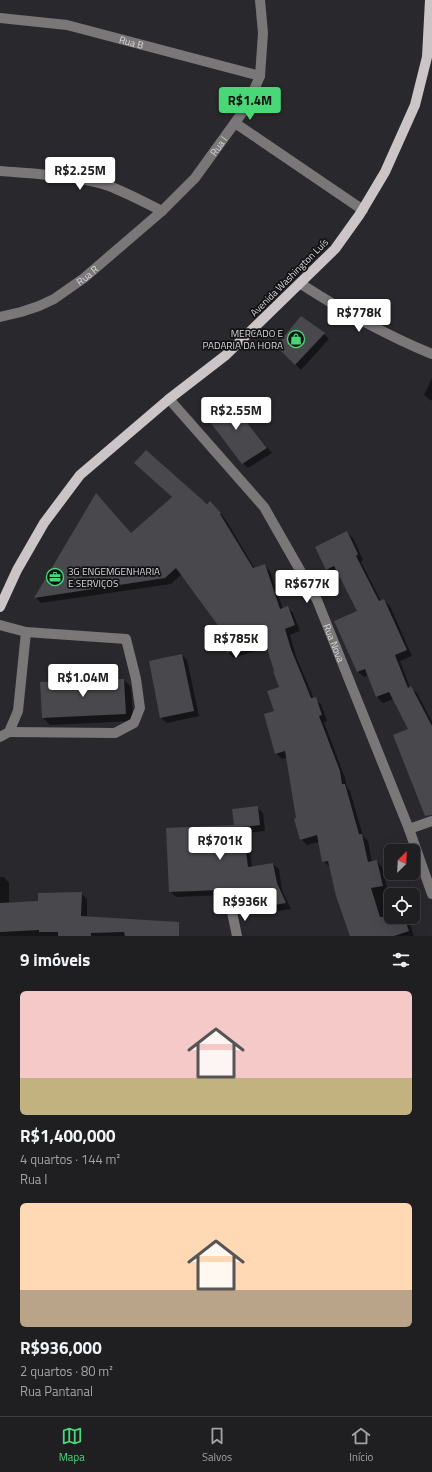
<!DOCTYPE html>
<html lang="pt">
<head>
<meta charset="utf-8">
<style>
  body { margin:0; font-family:"Titillium Web",sans-serif; background:#2c2c2f; color:#f1f3f6; height:100vh; display:flex; flex-direction:column; font-size:15px; white-space:nowrap }
  * { box-sizing:border-box; margin:0 }
  p { font-size:13px; color:#a1a2a5 }
  .icon { flex:none; width:22px; height:22px; fill:none; stroke:currentColor; stroke-width:2; stroke-linecap:round; stroke-linejoin:round }
  .map { position:relative; height:936px; overflow:hidden }
  .side { display:flex; flex-direction:column; background:#1f1f22; flex:1 }
  .side>* { flex:none }
  .needle { width:26px; rotate:24deg }
  .fabs { position:absolute; left:384px; top:844px; display:grid; gap:8px }
  .fabs a { display:grid; place-items:center; width:36px; height:36px; border-radius:6px; background:#1f1f22; box-shadow:0 4px 16px #0002,0 0 0 1px #3c3d40; font-size:20px }
  .price { position:absolute; translate:-50% -34px; padding:0 9px; border-radius:4px; background:#fff; color:#222; font-size:13px; line-height:26px; filter:drop-shadow(0 1px 2px #0008) }
  .price::after { content:''; position:absolute; left:50%; top:24px; width:12px; height:9px; margin-left:-6px; background:inherit; clip-path:polygon(0 0,100% 0,50% 100%) }
  .price.current { background:#4ad778; color:#111 }
  ul { padding:0; list-style:none }
  li { display:grid; align-content:center; gap:8px; height:212px; padding:0 20px }
  li span { display:grid; place-items:center; height:124px; border-radius:6px; color:#555 }
  li>.icon { margin-inline-start:auto }
  span .icon { width:72px; height:72px; fill:#fffc; stroke-width:1 }
  li b { font-size:17px }
  h2 { display:flex; justify-content:space-between; align-items:center; height:48px; padding:0 20px; font-size:17px }
  .menu { display:flex; justify-content:space-around; align-items:center; height:56px; border-top:1px solid #3c3d40; background:#1f1f22; font-size:11px; color:#a1a2a5 }
  .menu a { display:grid; justify-items:center; gap:2px }
  .menu .current { color:#4ad778 }
  .map>svg:first-child { display:block }
  .shadow { fill:#0007 }
  .building { fill:#48484d }
  .lines { fill:none; stroke-linecap:round; stroke-linejoin:round }
  .minor { stroke:#7a7778; stroke-width:10 }
  .major { stroke:#ccc5c7; stroke-width:10 }
  .labels { text-anchor:middle; stroke-width:3.5; stroke-linejoin:round; paint-order:stroke }
  .street-label { font-size:10px; fill:#d7d6d9; stroke:#121214 }
  .poi-label { font-size:10px; fill:#d7d6d9; stroke:#121214; text-anchor:end }
</style>
</head>
<body>
<div class="map">
<svg width="432" height="936" viewBox="0 0 432 936">
  <rect width="100%" height="100%" fill="#29292d"/>
  <g class="shadow">
    <polygon points="324,334 329,339 301,370 277,346"/>
    <polygon points="432,378 432,401 424,395"/>
    <polygon points="232,404 272,453 248,468 243,463"/>
    <polygon points="135,463 216,508 226,520 255,569 264,565 270,571 283,609 287,607 293,613 300,631 290,635 296,656 314,699 321,704 327,721 324,722 345,778 347,787 350,791 363,836 368,841 372,862 377,861 382,867 391,906 391,917 405,917 409,921 414,936 351,936 330,867 323,861 319,842 307,845 301,839 287,758 282,759 276,753 275,712 280,687 268,647 233,658 228,652 218,623 182,574 171,584 41,603 36,598 132,534 173,498"/>
    <polygon points="347,533 353,538 363,560 361,562 381,601 384,600 390,606 412,656 400,661 410,688 417,693 432,722 432,816 410,730 394,699 383,703 377,697 369,675 364,677 358,672 358,611 338,572 332,575 327,569"/>
    <polygon points="182,655 187,660 199,716 167,723 161,718"/>
    <polygon points="124,680 131,687 133,721 50,725 43,718"/>
    <polygon points="257,807 263,813 265,831 248,833 252,867 273,864 279,869 282,890 291,909 257,914 251,908 249,894 176,897 170,891 235,826"/>
    <polygon points="0,877 4,877 9,883 9,903 40,902 81,893 87,899 87,917 126,920 131,936 0,936"/>
  </g>
  <g class="building">
    <polygon points="301,316 325,333 295,365 276,346"/>
    <polygon points="227,397 267,448 242,464 210,422 209,411"/>
    <polygon points="146,450 207,504 210,501 221,513 220,514 253,568 265,564 280,609 288,606 295,625 285,629 291,649 311,698 316,697 322,715 319,716 340,771 342,784 345,784 359,834 362,834 368,862 377,860 383,886 371,888 380,917 404,917 409,931 394,936 350,936 336,896 328,861 322,862 317,835 300,840 294,819 296,818 285,751 275,754 264,714 274,711 267,691 279,687 273,671 274,671 265,641 227,653 217,624 176,568 165,578 34,598 96,493 131,533 172,497 134,463"/>
    <polygon points="347,531 358,554 356,556 379,601 384,599 407,650 395,655 408,688 411,686 432,726 432,815 425,816 393,735 408,729 389,692 376,697 365,669 357,672 334,621 357,611 334,566 326,570 315,547"/>
    <polygon points="182,654 194,711 160,718 149,661"/>
    <polygon points="124,679 126,714 42,718 40,682"/>
    <polygon points="258,806 260,825 243,827 248,867 273,863 277,883 286,903 250,909 247,889 169,892 166,828 234,825 232,809"/>
    <polygon points="82,892 81,916 179,922 179,936 125,936 124,932 91,933 91,936 58,936 58,932 39,932 39,930 0,932 0,903 38,901 38,893"/>
  </g>
  <g class="lines">
    <g class="minor">
      <path id="s1" d="M 0,18 L 67,25 L 260,76"/>
      <polyline points="235,123 363,210"/>
      <path d="M 0,171 C 36,174 75,175 109,186 C 127,193 144,202 162,211"/>
      <path d="M 301,284 C 343,311 385,335 432,354"/>
      <path id="s2" d="M 0,317 L 21,312 L 39,306 L 54,299 L 84,278 L 162,211 L 195,178 L 247,106 L 260,76 L 263,33 L 260,0"/>
      <path id="s3" d="M 169,399 L 264,507 L 317,600 L 409,829 L 432,894"/>
      <polyline points="0,625 26,632 126,639 136,679 140,708 134,723 115,733 9,732"/>
      <polyline points="0,737 9,732 18,711 26,632"/>
      <polyline points="409,829 432,821"/>
      <polyline points="232,912 237,936"/>
    </g>
    <polyline class="major" points="0,607 17,570 44,523 80,475 169,399 226,355 335,249 360,214 385,172 415,105 427,57 430,0"/>
  </g>
  <defs>
    <g id="shop-ring" transform="scale(0.9)"><circle r="9.5" fill="#121214" stroke="#4ad778" stroke-width="1.5"/><path d="M-5-2.5h2.3a2.7 3.5 0 0 1 5.4 0H5L5.5 6h-11ZM-1.5-2.5h3a1.5 2.3 0 0 0-3 0Z" fill="#4ad778"/></g>
    <g id="office-ring" transform="scale(0.9)"><circle r="9.5" fill="#121214" stroke="#4ad778" stroke-width="1.5"/><path d="M-6-3h4V-5.5h4V-3h4V5H-6ZM-1-4.5V-3h2v-1.5ZM-6 0V1H6V0Z" fill="#4ad778"/></g>
  </defs>
  <g fill-rule="evenodd">
    <use href="#shop-ring" x="296" y="339"/>
    <use href="#office-ring" x="55" y="577"/>
  </g>
  <g class="labels">
    <g class="street-label">
      <text dy="4" stroke="none"><textPath href="#s1" startOffset="134">Rua B</textPath></text>
      <text dy="4" stroke="none"><textPath href="#s2" startOffset="283">Rua I</textPath></text>
      <text dy="4" stroke="none"><textPath href="#s2" startOffset="98">Rua R</textPath></text>
      <text transform="translate(289 277) rotate(-45)" y="4">Avenida Washington Luís</text>
      <text dy="4" stroke="none"><textPath href="#s3" startOffset="297">Rua Nova</textPath></text>
    </g>
    <g class="poi-label">
      <text x="283" y="337">MERCADO E<tspan x="283" dy="12">PADARIA DA HORA</tspan></text>
      <text x="68" y="575" text-anchor="start">3G ENGEMGENHARIA<tspan x="68" dy="12">E SERVIÇOS</tspan></text>
    </g>
  </g>
</svg>
<div class="fabs">
<a><svg class="needle" viewBox="-14 -14 28 28"><path d="M0-13l5 13h-10z" fill="#e53935"/><path d="M0 13l5-13h-10z" fill="#a1a2a5"/></svg></a>
<a><svg class="icon" aria-label="locate" viewBox="0 0 24 24"><circle cx="12" cy="12" r="6"/><path d="M12 2v4M12 18v4M2 12h4M18 12h4"/></svg></a>
</div>
<b class="price current" style="left:250px;top:121px">R$1.4M</b>
<b class="price" style="left:80px;top:191px">R$2.25M</b>
<b class="price" style="left:359px;top:333px">R$778K</b>
<b class="price" style="left:236px;top:431px">R$2.55M</b>
<b class="price" style="left:307px;top:604px">R$677K</b>
<b class="price" style="left:236px;top:659px">R$785K</b>
<b class="price" style="left:83px;top:698px">R$1.04M</b>
<b class="price" style="left:220px;top:861px">R$701K</b>
<b class="price" style="left:245px;top:922px">R$936K</b>
</div>
<section class="side">
<h2>9 imóveis<svg class="icon" aria-label="filters" viewBox="0 0 24 24"><path d="M4 7h16M4 17h16"/><circle cx="9" cy="7" r="2"/><circle cx="15" cy="17" r="2"/></svg></h2>
<ul>
<li><span style="background:linear-gradient(#f6c9c9 70%,#c2b280 0)"><svg class="icon" aria-label="home" viewBox="0 0 24 24"><path d="M3 11l9-7 9 7M6 9v11h12V9"/></svg></span><div><b>R$1,400,000</b><p>4 quartos · 144 m²</p><p>Rua I</p></div></li>
<li><span style="background:linear-gradient(#ffd9b3 70%,#b9a48a 0)"><svg class="icon" aria-label="home" viewBox="0 0 24 24"><path d="M3 11l9-7 9 7M6 9v11h12V9"/></svg></span><div><b>R$936,000</b><p>2 quartos · 80 m²</p><p>Rua Pantanal</p></div></li>
</ul>
</section>
<nav class="menu">
<a class="current"><svg class="icon" aria-label="map" viewBox="0 0 24 24"><path d="M3 6l6-2 6 2 6-2v14l-6 2-6-2-6 2zM9 4v14M15 6v14"/></svg>Mapa</a>
<a><svg class="icon" aria-label="saved" viewBox="0 0 24 24"><path d="M7 4h10v16l-5-4-5 4z"/></svg>Salvos</a>
<a><svg class="icon" aria-label="home" viewBox="0 0 24 24"><path d="M3 11l9-7 9 7M6 9v11h12V9"/></svg>Início</a>
</nav>
</body>
</html>
